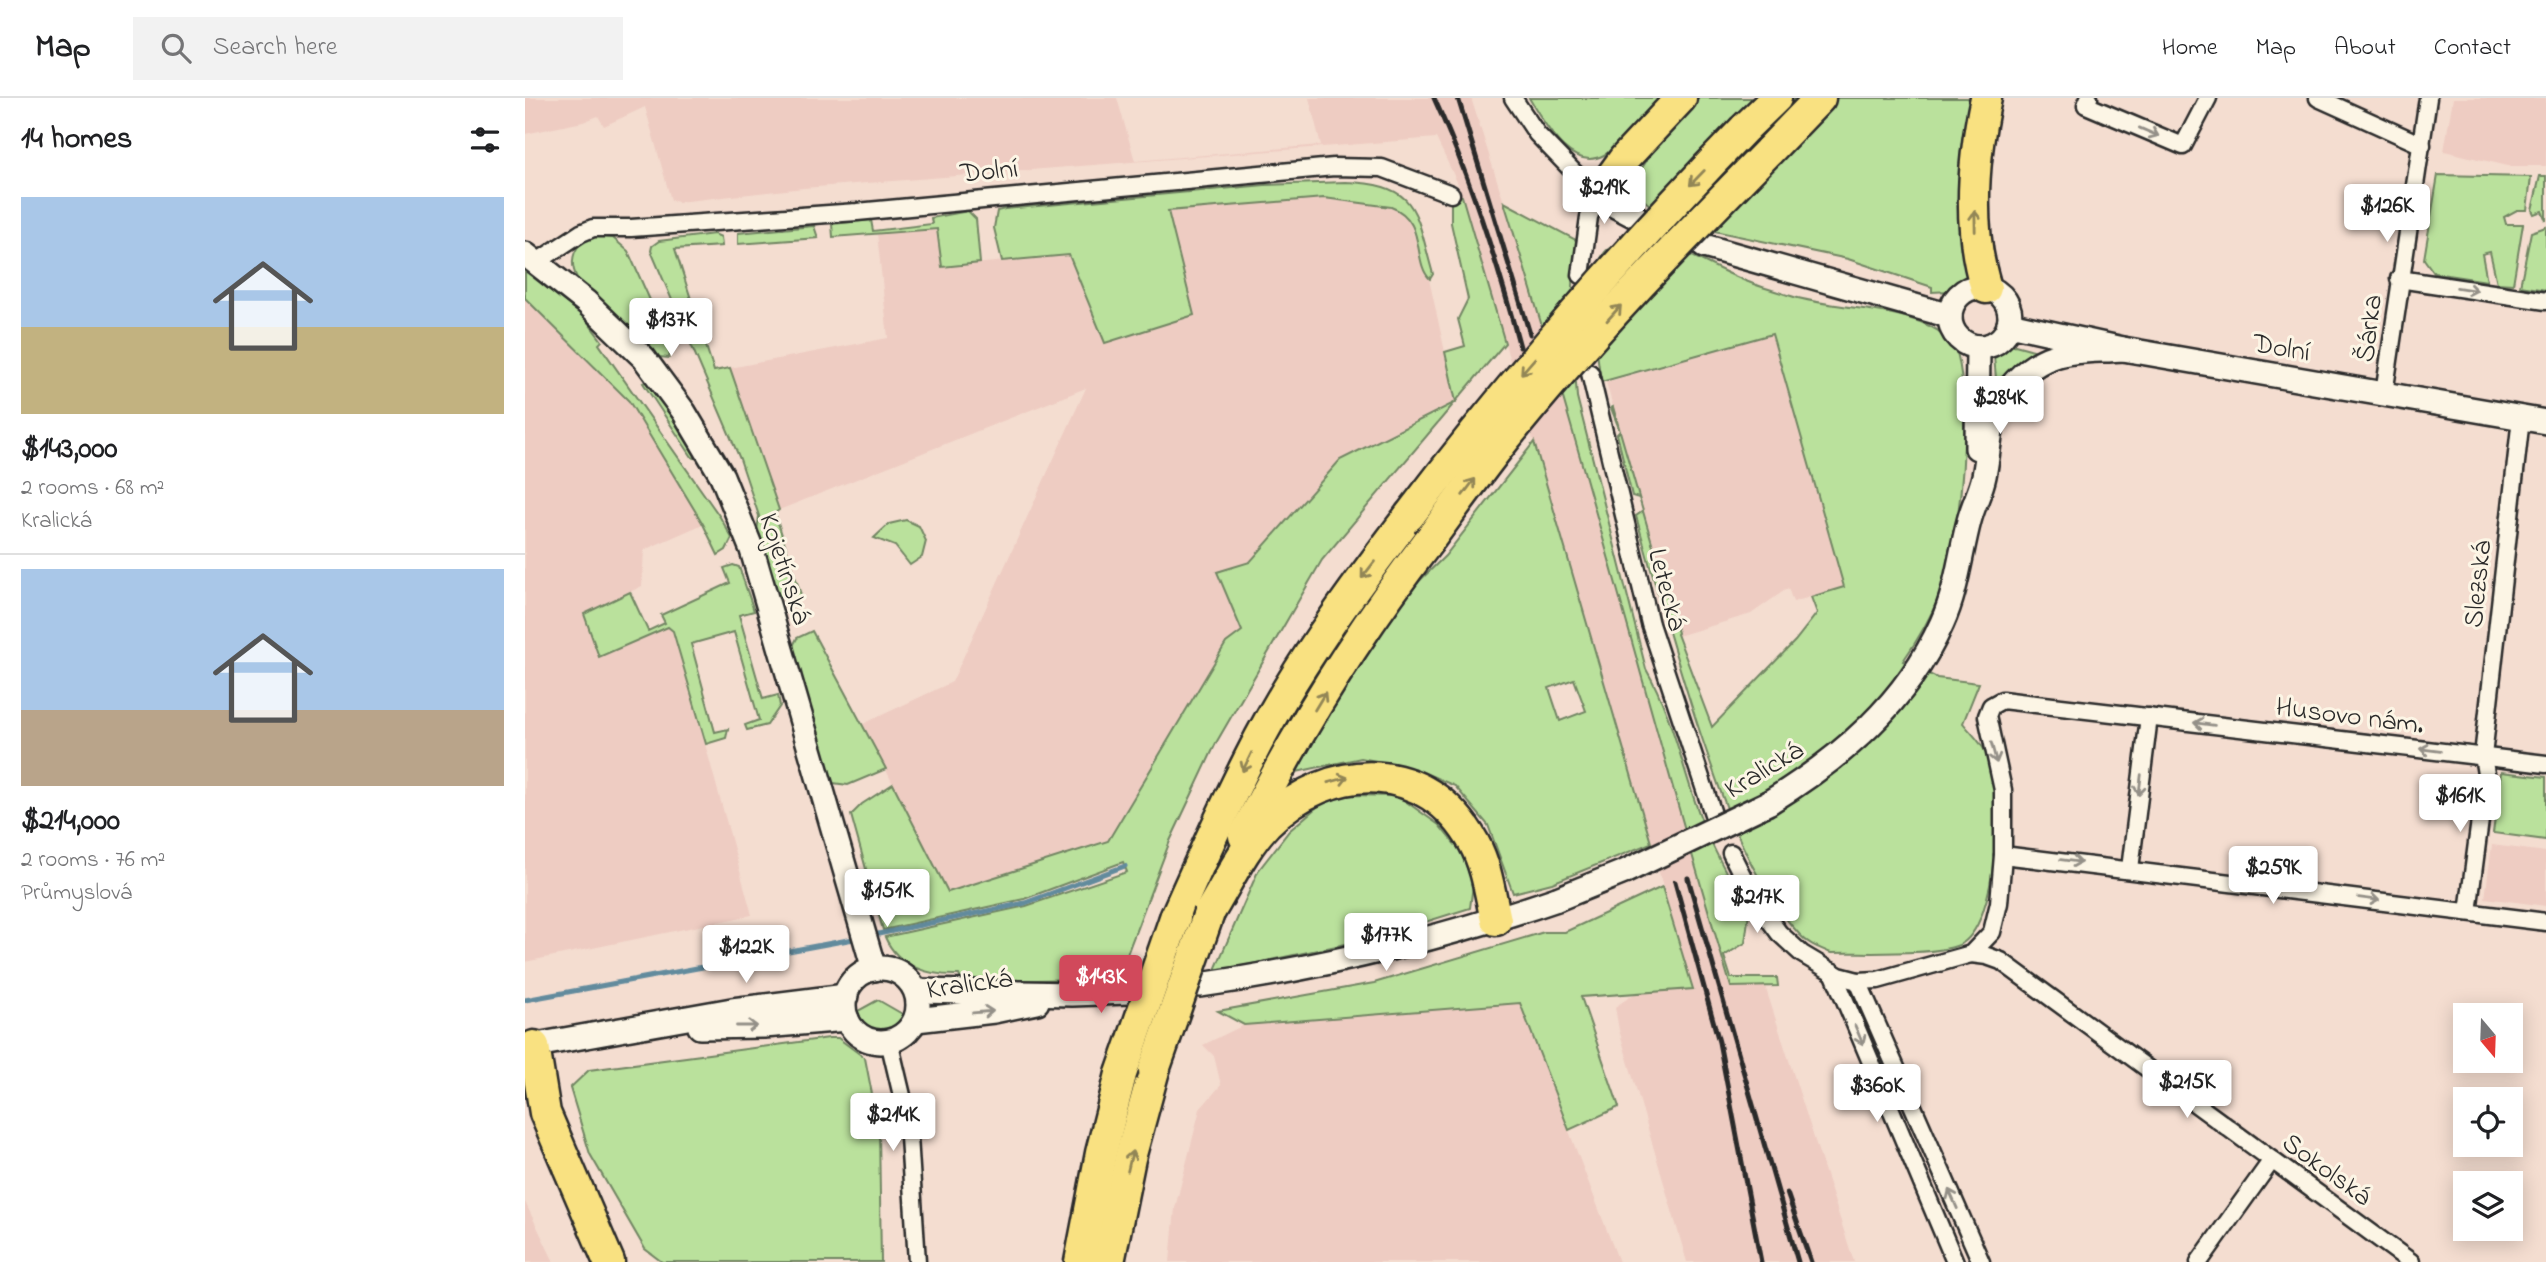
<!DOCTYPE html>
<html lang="en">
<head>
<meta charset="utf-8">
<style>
  body { margin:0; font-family:"Indie Flower",sans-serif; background:#f2f2f2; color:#202124; height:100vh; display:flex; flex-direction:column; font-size:26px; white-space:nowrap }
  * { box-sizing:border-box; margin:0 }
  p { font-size:23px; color:#757577 }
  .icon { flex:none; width:38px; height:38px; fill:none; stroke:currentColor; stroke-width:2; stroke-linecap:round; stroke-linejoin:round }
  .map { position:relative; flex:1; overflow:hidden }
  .drawer { display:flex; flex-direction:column; background:#fff; width:525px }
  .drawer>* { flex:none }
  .needle { width:46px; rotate:161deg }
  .tools { position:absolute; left:1928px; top:905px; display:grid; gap:14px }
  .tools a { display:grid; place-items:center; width:70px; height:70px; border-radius:0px; background:#fff; box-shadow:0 4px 18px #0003; font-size:35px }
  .price { position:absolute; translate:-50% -60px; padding:0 16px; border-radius:7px; background:#fff; color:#222; font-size:23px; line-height:46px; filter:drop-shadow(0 2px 4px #0008) }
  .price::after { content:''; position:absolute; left:50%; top:42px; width:21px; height:16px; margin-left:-10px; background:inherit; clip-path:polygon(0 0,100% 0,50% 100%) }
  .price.active { background:#d1495b; color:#fff }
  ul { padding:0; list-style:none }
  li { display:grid; align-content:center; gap:14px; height:371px; padding:0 21px }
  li+li { border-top:2px solid #e0e0e0 }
  li span { display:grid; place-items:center; height:217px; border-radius:0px; color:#555 }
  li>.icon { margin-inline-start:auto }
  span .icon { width:126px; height:126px; fill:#fffc; stroke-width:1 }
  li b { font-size:30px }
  h2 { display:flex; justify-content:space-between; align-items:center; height:84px; padding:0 21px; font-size:30px }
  header { display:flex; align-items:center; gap:42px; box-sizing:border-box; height:98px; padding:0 35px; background:#fff; border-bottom:2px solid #e0e0e0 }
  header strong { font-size:33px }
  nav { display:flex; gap:38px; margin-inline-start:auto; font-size:24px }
  .search { width:490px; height:63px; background:#f2f2f2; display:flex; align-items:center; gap:18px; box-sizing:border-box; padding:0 24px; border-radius:0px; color:#757577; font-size:26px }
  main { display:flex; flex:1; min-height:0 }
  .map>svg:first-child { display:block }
  .built { fill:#eeccc2 }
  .green { fill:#bae19c; stroke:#728664; stroke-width:2; fill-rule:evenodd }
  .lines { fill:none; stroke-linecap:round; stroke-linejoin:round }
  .stream { stroke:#628b9d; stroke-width:5 }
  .street-casing { stroke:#2b2b2b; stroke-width:21 }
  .secondary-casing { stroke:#2b2b2b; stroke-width:28 }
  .highway-casing { stroke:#2b2b2b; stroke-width:35 }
  .street { stroke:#fcf5e5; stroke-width:16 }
  .secondary { stroke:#fcf5e5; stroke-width:23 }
  .highway { stroke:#f9e181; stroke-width:30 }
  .rail { stroke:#2b2b2b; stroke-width:5 }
  .secondary-bridge-casing { stroke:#2b2b2b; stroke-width:28; stroke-linecap:butt }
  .highway-bridge-casing { stroke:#2b2b2b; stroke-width:35; stroke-linecap:butt }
  .secondary-bridge { stroke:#fcf5e5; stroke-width:23 }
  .highway-bridge { stroke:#f9e181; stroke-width:30 }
  .oneway { stroke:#949088 }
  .oneway2 { stroke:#928656 }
  .labels { text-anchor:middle; stroke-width:6; stroke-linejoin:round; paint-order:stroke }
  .street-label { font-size:28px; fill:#2b2b2b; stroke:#fcf5e5 }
</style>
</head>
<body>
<header>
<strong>Map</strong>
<div class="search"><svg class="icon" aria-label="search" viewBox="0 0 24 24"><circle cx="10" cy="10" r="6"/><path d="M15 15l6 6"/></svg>Search here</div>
<nav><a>Home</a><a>Map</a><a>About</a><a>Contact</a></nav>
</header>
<main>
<section class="drawer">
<h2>14 homes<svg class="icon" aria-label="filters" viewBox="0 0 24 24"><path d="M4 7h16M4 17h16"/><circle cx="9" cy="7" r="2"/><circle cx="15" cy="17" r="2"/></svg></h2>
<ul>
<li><span style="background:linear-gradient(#a9c7e8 60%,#c2b280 0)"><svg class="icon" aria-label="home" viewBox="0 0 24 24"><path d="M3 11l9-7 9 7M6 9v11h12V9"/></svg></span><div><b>$143,000</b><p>2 rooms · 68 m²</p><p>Kralická</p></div></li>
<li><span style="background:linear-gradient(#a9c7e8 65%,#b9a48a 0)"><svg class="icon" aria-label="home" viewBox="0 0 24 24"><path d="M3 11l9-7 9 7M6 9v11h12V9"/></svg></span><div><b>$214,000</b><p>2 rooms · 76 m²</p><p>Průmyslová</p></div></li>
</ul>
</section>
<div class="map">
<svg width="2021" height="1164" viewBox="0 0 2021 1164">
  <rect width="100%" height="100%" fill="#f4ddd0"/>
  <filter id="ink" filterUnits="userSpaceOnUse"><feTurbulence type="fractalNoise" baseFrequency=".0143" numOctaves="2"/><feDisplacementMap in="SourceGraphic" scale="14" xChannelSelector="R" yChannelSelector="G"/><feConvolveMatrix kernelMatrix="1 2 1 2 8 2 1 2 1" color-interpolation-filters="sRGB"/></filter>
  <g filter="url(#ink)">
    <g class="built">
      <polygon points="0,0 592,0 610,63 796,47 784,0 946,0 1012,209 1205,889 1240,888 1329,1164 1162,1164 1094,932 1090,909 1112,894 1168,891 934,88 911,40 279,90 153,104 146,102 120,9 79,28 73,18 58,24 0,36"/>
      <polygon points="1928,0 2021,0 2021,68 1983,68 1919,53"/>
      <polygon points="799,100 866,109 876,113 884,122 904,181 931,304 815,362 725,464 692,474 718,533 701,545 583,743 422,794 338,626 427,584 561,290 254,412 205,270 363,240 352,135 412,131 418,169 544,157 539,123"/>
      <polygon points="0,200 104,303 178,426 119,452 117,488 60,516 74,559 143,529 149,533 227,817 0,864"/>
      <polygon points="1247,236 1319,489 1268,504 1263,490 1226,516 1153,538 1081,284"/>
      <polygon points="1967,747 2021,754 2021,808 1960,800"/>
      <polygon points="995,905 1094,1164 645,1164 650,1110 675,1011 696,987 689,958 678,947 719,927"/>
      <polygon points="0,1104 29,1164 0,1164"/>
    </g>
    <g class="green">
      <path d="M 1004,0 L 1449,0 L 1446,181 L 1425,193 L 1407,194 L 1407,189 L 1323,161 L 1180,131 L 1126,108 L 1115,99 L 1111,79 L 1130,50 L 1106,31 C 1097,39 1090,51 1079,57 C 1044,76 1018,22 1004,0 Z"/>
      <polygon points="1913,77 2006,79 2002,112 1992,112 1979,119 1981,126 1998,126 1988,186 1972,185 1965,154 1957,156 1962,183 1909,175 1899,161"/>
      <polygon points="2015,78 2021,78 2021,123 2017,113 2009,116 2007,112"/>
      <path d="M 820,84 C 895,86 890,114 908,176 L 905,181 C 887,164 902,122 866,109 L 799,100 L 643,113 L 669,217 L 580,245 L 544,157 L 477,163 L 469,130 L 472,113 L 480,111 L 740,87 Z"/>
      <path d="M 926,96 L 937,98 L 980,245 L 797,462 L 691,645 L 645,743 L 593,880 L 437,884 L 434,877 C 404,878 373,869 360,839 L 501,808 L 602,774 L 598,764 L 499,801 L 358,832 L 326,717 L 337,706 L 368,686 L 423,794 L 583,743 L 701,545 L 717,533 L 692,474 L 725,464 L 815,362 L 931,304 L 920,254 L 940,248 L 933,221 L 943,201 L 926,125 Z"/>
      <path d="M 979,104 L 1051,142 L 1046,218 L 1052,299 L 1121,571 C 1147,616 1157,669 1175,718 C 1188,752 1205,783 1224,814 L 1220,845 L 1199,858 L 1206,880 L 1252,880 L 1253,888 L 1206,889 C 1127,628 1061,364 979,104 Z"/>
      <polygon points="443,113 451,121 455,165 417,169 412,131 308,139 307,126 346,122 348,133 407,126 406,120"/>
      <polygon points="289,128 293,140 213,146 213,135"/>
      <polygon points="2021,129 2021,192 1995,188 2006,134"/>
      <polygon points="189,136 196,139 197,148 150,151 189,273 205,270 254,412 250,415 277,500 267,502 251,496 232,434 234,418 215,361 126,153 127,148 134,143"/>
      <path d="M 70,138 L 88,140 L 103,153 L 146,249 L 144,260 L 134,259 L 52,180 C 43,162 49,144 70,138 Z"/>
      <path d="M 1107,140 C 1149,144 1178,165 1216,181 C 1232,188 1250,193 1266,198 C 1318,214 1386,206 1429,244 C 1449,303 1437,440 1414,498 C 1405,521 1392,543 1378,563 L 1412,580 L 1454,585 L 1438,625 C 1445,634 1456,644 1461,655 C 1479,690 1474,829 1434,847 C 1408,858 1337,854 1306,855 C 1295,850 1284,847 1275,837 C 1225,783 1201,711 1178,643 C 1153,569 1132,494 1111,418 L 1118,413 L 1114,400 L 1107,398 L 1092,336 L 1095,333 L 1086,310 L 1088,309 L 1153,535 L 1152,536 L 1187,629 L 1270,543 L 1292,515 L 1286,499 L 1319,489 L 1247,236 L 1076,284 C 1072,253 1058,175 1082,152 C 1088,147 1099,144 1107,140 Z"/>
      <polygon points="0,173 58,218 77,243 74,246 195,419 207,440 201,452 193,457 178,426 104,303 0,200"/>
      <polygon points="1490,247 1516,254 1472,291 1469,258 1476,251"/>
      <polygon points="122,283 173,357 172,361 167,359 118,285"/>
      <path d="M 1009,344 L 1126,745 L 1027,785 L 988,795 L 963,727 L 930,688 L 891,671 L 836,660 L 767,675 L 882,495 L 920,458 ZM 1049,581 L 1061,613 L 1035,623 L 1024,590 Z"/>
      <polygon points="381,422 394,428 401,443 397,459 385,467 370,448 349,440 364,426"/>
      <polygon points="208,467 214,469 229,513 214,517 238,601 253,597 255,608 242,627 222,632 220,627 234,622 209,534 166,546 190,634 203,631 201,640 181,646 148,533 143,529 74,559 59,516 105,494 123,533 140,525 136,517 205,485 199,470"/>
      <polygon points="287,533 361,671 323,687 308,685 305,679 266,552 272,540"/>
      <polygon points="1976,674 2021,679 2021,742 1968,735"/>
      <polygon points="825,697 873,698 914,727 937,755 948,787 945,810 849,840 689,874 733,773 764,733 799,703"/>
      <polygon points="1137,789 1168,891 1056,899 1094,1009 1044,1032 995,905 719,927 693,913 849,885 1019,834 1040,834"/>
      <polygon points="353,902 379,917 369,929 353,932 341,928 331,914"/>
      <polygon points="304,940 313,940 340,960 354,1032 356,1164 137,1164 120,1151 65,1056 45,990 64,972"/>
    </g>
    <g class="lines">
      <g class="stream">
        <polyline points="344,838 500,805 600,768"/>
        <polyline points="0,902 334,840"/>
      </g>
      <g class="street-casing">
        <g id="street">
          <polyline points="988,0 1012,36 1072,98 1064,119 1056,177"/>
          <polyline points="1564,0 1561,7 1658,48 1683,0"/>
          <polyline points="1793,0 1897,47"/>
          <polyline points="12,164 56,135 68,130 106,130 332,114 809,69 857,70 926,96"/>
          <polyline points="1874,181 2021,203"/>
          <polyline points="1065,275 1125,526 1188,716"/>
          <polyline points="1859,296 1903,0"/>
          <polyline points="1206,755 1229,801 1254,835 1277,856 1314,878 1333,883 1353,882 1446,856 1467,834 1474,805 1478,757 1478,692 1462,618 1466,608 1477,602 2021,666"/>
          <polyline points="1478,757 2021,824"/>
          <polyline points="1605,771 1624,619"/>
          <polyline points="1943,814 1961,676 1958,658 1996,320"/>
          <polyline points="1446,856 1462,858 1476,863 1886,1164"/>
          <polyline points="1308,874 1430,1164"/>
          <polyline points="1333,883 1456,1164"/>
          <polyline points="364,943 383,1023 392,1164"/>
          <polyline points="1674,1164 1747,1062"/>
        </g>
      </g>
      <g class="secondary-casing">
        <g id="secondary">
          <polyline points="1072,98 1110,118"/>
          <polyline points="1179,148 1425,218"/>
          <polyline points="0,156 61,204 119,260 159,314 197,378 227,452 349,871"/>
          <circle cx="1455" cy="219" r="30"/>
          <polyline points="1484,226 1598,251 2021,324"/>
          <polyline points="1452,350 1453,249"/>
          <path d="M 1243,705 C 1316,660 1381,606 1417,525 C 1432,492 1435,457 1444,423 C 1448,407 1456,393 1459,378 C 1464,354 1464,326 1475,305 C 1486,284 1507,265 1530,258 C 1551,251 1576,253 1598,251"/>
          <circle cx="356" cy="907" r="37"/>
          <path d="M 675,887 C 797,870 915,841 1032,801"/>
          <polyline points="391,893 547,896 603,894"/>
          <polyline points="391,922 469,913 512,904"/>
          <polyline points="175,929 239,928 322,921"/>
          <polyline points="0,949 207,912 321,898"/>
        </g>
      </g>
      <g class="highway-casing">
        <g id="highway">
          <path d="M 1461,0 C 1448,61 1442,130 1461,190"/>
          <polyline points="1219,31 1251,0"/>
          <polyline points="1243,54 1295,0"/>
          <polyline points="1072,98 1099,61 1156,0"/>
          <path d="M 719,738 C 771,635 832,536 903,444"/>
          <path d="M 684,815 C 702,786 718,750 742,725 C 806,662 902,660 949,745 C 962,769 965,796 971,822"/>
          <path d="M 650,820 C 674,766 698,712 725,659 C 768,573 826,494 884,418"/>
          <polyline points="9,948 20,1015 84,1164"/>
          <polyline points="555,1164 576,1055 596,976"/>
          <polyline points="584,1164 605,1060 629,972"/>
        </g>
      </g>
      <use href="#street" class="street"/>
      <use href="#secondary" class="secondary"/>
      <use href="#highway" class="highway"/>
      <g class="rail">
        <path d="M 909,0 C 946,81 972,163 995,249"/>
        <polyline points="933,0 1005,236"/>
        <polyline points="1163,780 1273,1164"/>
        <polyline points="1150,784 1194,944 1236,1164"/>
        <polyline points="1262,1095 1286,1164"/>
      </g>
      <g class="secondary-bridge-casing">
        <polyline id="secondary-bridge" points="1032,801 1099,774 1243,705"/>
      </g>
      <g class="highway-bridge-casing">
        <g id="highway-bridge">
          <path d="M 884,418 C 989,280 1099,155 1219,31"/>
          <path d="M 903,444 C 928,410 953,375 980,341 C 1061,240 1152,147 1243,54"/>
          <polyline points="629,972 684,815"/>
          <polyline points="596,976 650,820"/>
        </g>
      </g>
      <use href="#secondary-bridge" class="secondary-bridge"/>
      <use href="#highway-bridge" class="highway-bridge"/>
    </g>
    <defs><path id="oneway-shaft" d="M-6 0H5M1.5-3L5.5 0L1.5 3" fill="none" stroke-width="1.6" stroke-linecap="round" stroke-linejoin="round" transform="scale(1.75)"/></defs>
    <g class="oneway">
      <use href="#oneway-shaft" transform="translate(1624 34) rotate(23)"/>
      <use href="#oneway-shaft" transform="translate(1942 191) rotate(9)"/>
      <use href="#oneway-shaft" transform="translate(1679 626) rotate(-173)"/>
      <use href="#oneway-shaft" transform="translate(1905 652) rotate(-173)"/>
      <use href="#oneway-shaft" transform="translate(1469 655) rotate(75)"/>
      <use href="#oneway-shaft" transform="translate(1615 687) rotate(97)"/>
      <use href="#oneway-shaft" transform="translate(1546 763) rotate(7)"/>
      <use href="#oneway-shaft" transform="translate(1844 801) rotate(7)"/>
      <use href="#oneway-shaft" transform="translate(458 914) rotate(-5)"/>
      <use href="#oneway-shaft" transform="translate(222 928)"/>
      <use href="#oneway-shaft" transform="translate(1334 937) rotate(67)"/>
      <use href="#oneway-shaft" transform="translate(1428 1101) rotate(-114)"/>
    </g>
    <g class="oneway2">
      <use href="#oneway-shaft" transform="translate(1172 80) rotate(134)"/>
      <use href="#oneway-shaft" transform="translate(1450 123) rotate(-91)"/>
      <use href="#oneway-shaft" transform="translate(1089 215) rotate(-48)"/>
      <use href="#oneway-shaft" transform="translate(1003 268) rotate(131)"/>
      <use href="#oneway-shaft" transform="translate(944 389) rotate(-53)"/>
      <use href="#oneway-shaft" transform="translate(843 472) rotate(128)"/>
      <use href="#oneway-shaft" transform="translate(795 603) rotate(-59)"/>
      <use href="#oneway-shaft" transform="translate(722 664) rotate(116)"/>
      <use href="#oneway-shaft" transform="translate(813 682) rotate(-15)"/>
      <use href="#oneway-shaft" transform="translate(605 1063) rotate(-77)"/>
    </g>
  </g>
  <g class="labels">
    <g class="street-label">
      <text transform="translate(464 71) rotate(-5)" y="10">Dolní</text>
      <text transform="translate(1842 230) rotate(-83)" y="10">Šárka</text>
      <text transform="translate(1757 248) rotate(10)" y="10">Dolní</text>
      <text transform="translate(262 470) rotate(72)" y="10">Kojetínská</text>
      <text transform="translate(1951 486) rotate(-84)" y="10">Slezská</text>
      <text transform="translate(1144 491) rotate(75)" y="10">Letecká</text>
      <text transform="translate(1825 616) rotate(7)" y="10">Husovo nám.</text>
      <text transform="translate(1238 670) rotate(-31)" y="10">Kralická</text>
      <text transform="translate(444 884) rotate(-8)" y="10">Kralická</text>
      <text transform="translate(1803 1070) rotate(36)" y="10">Sokolská</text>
    </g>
  </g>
</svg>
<div class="tools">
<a><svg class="needle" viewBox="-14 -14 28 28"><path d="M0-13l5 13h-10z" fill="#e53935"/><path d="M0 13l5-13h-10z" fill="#757577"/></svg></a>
<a><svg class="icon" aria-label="locate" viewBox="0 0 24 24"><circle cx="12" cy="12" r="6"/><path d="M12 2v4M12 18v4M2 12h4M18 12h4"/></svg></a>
<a><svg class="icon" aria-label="layers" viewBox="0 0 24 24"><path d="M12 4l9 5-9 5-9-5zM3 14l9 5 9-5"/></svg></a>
</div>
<b class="price" style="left:1079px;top:128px">$219K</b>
<b class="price" style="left:1862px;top:146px">$126K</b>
<b class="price" style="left:146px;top:260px">$137K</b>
<b class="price" style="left:1475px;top:338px">$284K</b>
<b class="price" style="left:1935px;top:736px">$161K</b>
<b class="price" style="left:1748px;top:808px">$259K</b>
<b class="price" style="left:362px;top:831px">$151K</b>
<b class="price" style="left:1232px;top:837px">$217K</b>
<b class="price" style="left:861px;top:875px">$177K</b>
<b class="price" style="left:221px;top:887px">$122K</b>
<b class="price active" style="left:576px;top:917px">$143K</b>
<b class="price" style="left:1662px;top:1022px">$215K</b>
<b class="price" style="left:1352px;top:1026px">$360K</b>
<b class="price" style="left:368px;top:1055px">$214K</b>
</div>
</main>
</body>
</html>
